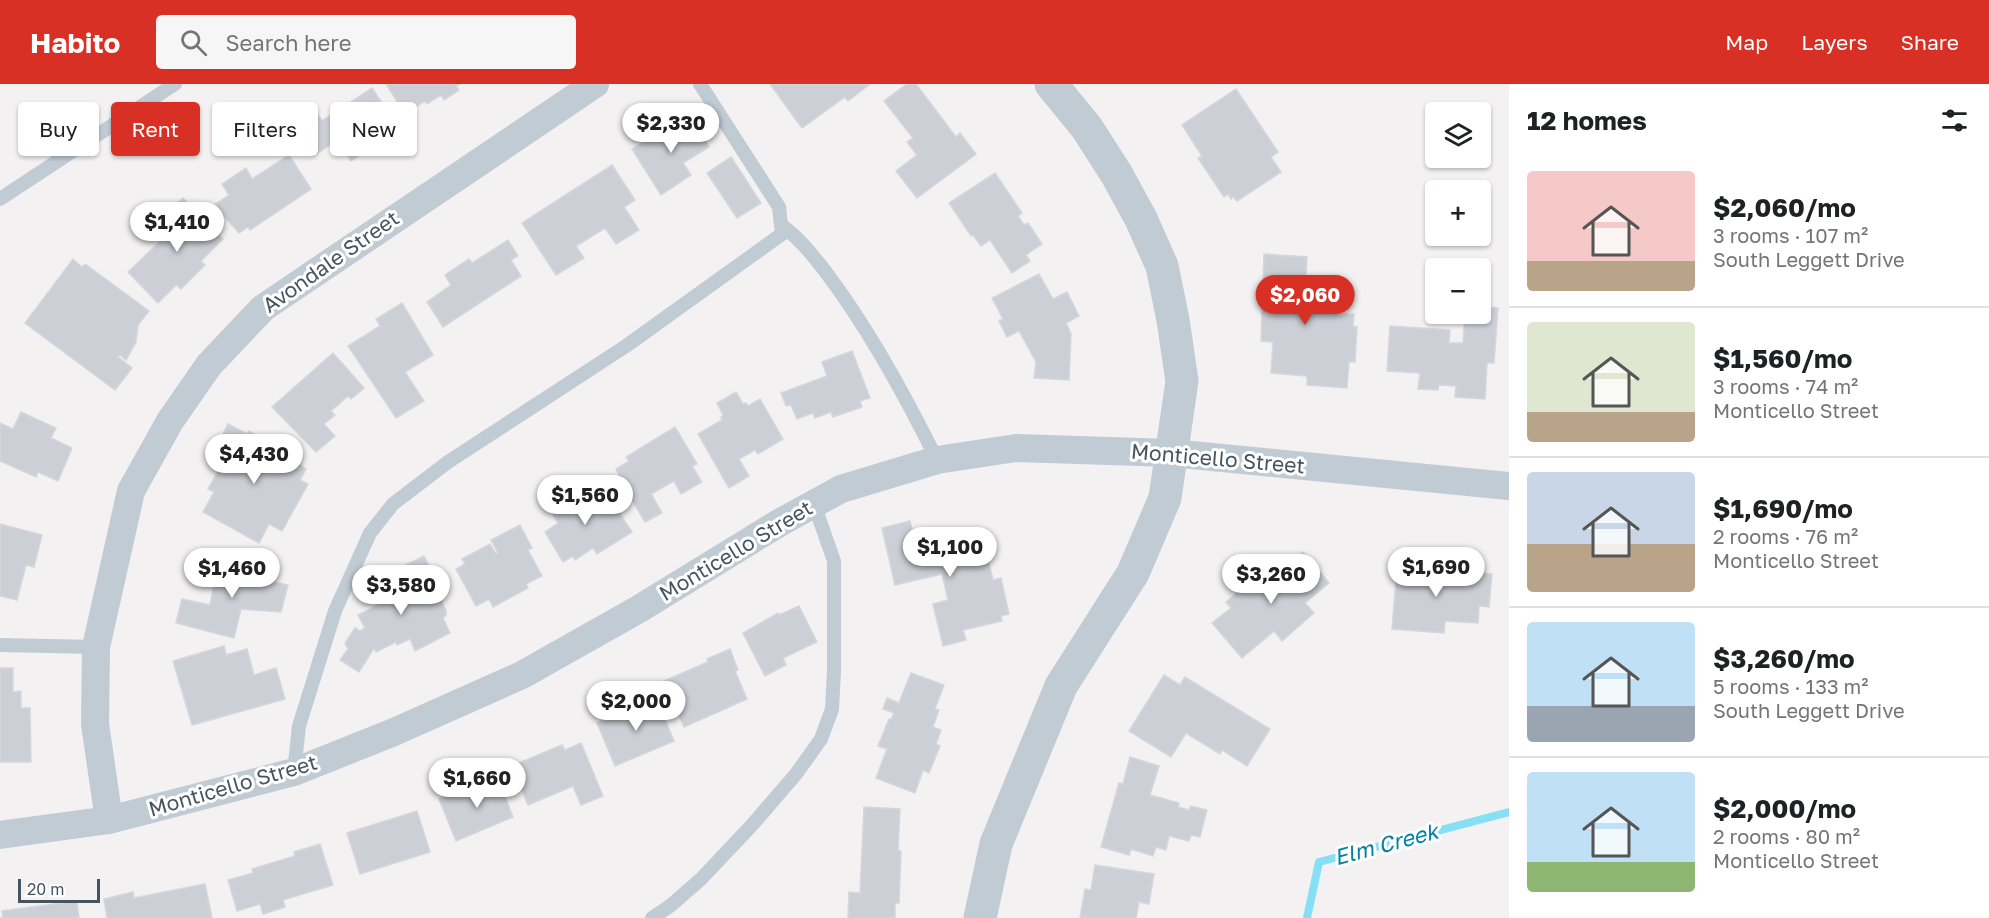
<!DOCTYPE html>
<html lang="en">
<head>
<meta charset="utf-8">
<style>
  body { margin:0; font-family:"Golos Text",sans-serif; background:#f6f6f6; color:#202124; height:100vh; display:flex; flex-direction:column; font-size:22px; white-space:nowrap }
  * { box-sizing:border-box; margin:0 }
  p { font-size:20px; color:#757577 }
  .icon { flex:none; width:33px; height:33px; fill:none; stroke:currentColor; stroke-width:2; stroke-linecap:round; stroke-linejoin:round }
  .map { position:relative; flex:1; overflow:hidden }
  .sheet { display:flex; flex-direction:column; background:#fff; width:480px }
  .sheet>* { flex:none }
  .banner { position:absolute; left:18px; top:18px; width:570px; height:54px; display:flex; gap:12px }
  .controls { position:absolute; left:1425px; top:18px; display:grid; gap:12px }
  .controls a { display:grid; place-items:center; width:66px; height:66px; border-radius:6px; background:#fff; box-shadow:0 2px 4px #0004; font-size:30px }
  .scale { position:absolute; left:18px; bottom:15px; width:82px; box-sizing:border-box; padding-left:6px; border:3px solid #465460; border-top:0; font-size:16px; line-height:21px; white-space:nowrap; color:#465460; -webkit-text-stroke:4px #fff; paint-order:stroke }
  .price { position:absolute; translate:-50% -51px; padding:0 14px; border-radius:21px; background:#fff; color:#222; font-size:20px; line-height:39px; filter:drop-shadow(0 2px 3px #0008) }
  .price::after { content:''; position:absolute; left:50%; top:36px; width:18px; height:14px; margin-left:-9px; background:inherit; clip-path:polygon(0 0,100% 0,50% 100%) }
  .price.active { background:#d93025; color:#fff }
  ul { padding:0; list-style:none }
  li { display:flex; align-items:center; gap:18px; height:150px; padding:0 18px }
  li+li { border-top:2px solid #e0e0e0 }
  li span { display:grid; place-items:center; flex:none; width:168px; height:120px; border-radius:6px; color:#555 }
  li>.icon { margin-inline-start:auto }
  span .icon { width:72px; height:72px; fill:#fffc; stroke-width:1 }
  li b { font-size:26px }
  h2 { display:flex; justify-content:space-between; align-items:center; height:72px; padding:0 18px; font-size:26px }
  .tag { padding:0 21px; border-radius:6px; background:#fff; box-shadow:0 2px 4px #0004; font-size:21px; line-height:54px }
  .tag.active { background:#d93025; color:#fff }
  header { display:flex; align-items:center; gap:36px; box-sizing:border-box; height:84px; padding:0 30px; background:#d93025; color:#fff }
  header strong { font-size:28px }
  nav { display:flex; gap:33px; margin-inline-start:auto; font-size:21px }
  .search { width:420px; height:54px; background:#f6f6f6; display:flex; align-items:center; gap:15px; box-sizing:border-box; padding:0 21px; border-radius:6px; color:#757577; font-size:22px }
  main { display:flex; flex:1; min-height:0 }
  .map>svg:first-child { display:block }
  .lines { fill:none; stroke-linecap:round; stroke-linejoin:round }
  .stream { stroke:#85dff5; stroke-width:8 }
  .building { fill:#ccd0d6; stroke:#d4d7dd; stroke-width:1.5 }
  .service { stroke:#c0cbd4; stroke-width:14 }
  .minor { stroke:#c0cbd4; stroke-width:28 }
  .tertiary { stroke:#c0cbd4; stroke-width:33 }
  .labels { text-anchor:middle; stroke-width:6; stroke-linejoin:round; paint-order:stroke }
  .street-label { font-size:21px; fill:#465460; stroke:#fff }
  .water-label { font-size:22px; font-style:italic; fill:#0381a1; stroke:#fff }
</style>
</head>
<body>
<header>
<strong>Habito</strong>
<div class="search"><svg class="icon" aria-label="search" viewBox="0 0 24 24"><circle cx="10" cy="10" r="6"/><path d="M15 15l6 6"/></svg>Search here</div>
<nav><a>Map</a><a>Layers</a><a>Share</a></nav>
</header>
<main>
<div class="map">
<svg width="1509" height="834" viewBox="0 0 1509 834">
  <rect width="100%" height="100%" fill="#f3f1f1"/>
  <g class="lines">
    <polyline class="stream" points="1307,834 1319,778 1509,728"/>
  </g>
  <g class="building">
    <polygon points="386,0 460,0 456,2 459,6 444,16 441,11 427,20 425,17 405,30"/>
    <polygon points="770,0 870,0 848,17 845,13 802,44"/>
    <polygon points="907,0 916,0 956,53 960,49 976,70 917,114 896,87 917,71 907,58 913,54 884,17"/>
    <polygon points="372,4 388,28 385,30 392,41 365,58 369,65 351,77 338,56 313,72 295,44 317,29 322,37"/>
    <polygon points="1236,5 1278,68 1271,73 1281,88 1237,117 1233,113 1231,115 1228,110 1224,113 1198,74 1202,72 1182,41"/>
    <polygon points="690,32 709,63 683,79 691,91 661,111 632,65 676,38 677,40"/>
    <polygon points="289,71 311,105 250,146 248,143 239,149 214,121 229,111 222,100 246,84 252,95"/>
    <polygon points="731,73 761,119 737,134 707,89"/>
    <polygon points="612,81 635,116 624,123 639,146 616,160 605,144 576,162 584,174 556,191 522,139"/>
    <polygon points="995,89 1022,129 1018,132 1024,141 1028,139 1042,160 1026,171 1030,177 1012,189 990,156 981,162 973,151 971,152 949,119"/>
    <polygon points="183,114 223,155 201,177 205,181 181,205 176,201 158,219 128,188 175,143 164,132"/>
    <polygon points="508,156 518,172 511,176 521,192 443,243 427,218 451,201 445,191 469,175 472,179"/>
    <polygon points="1264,170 1307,173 1305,210 1313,210 1313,213 1323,214 1339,221 1339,230 1354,230 1353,242 1357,243 1355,278 1349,278 1347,304 1307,301 1307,292 1271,289 1273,258 1261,257"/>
    <polygon points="73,175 82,183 85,180 149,227 138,241 136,258 126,276 120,271 118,273 132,284 115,306 25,239"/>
    <polygon points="1039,190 1053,215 1067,208 1079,232 1066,239 1071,250 1069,296 1034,294 1036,278 1019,247 1007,253 999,237 1003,235 992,214"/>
    <polygon points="402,219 433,271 405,288 424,317 396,334 348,262 380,242 376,235"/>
    <polygon points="1480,222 1498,224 1494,279 1487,279 1485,315 1455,313 1456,302 1439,301 1438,306 1418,305 1420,289 1387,287 1390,242 1450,246 1449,259 1463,259 1465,230 1480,230"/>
    <polygon points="852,267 870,314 860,317 862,323 833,333 831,328 815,334 813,329 797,335 791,321 786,322 781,309 827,292 822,278"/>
    <polygon points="333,269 364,304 351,315 348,312 331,327 335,331 324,340 335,352 316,368 272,323"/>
    <polygon points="736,308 743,320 746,319 748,322 760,315 783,355 758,370 755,366 739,375 749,392 729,404 698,350 722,336 721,333 723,331 717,319"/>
    <polygon points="21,328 56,344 51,354 72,364 58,397 38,388 36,393 0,377 0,339 13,345"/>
    <polygon points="228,340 247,350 249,347 306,385 300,396 308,400 282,447 269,440 259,459 203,428 214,408 208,405 227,371 215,365"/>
    <polygon points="675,343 697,380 692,382 702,398 681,410 674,397 651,410 662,429 645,438 618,392 619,391 616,385 629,377 626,373"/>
    <polygon points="574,406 585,423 607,410 632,448 597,470 593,464 575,476 573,472 563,478 545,448 558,439 548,422"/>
    <polygon points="910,437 916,462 975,447 978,459 984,458 993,496 1001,494 1009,530 1001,532 1002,537 963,546 966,556 943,562 933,520 948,516 942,490 895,501 882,444"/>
    <polygon points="0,440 42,451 34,483 26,481 17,516 0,512"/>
    <polygon points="520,441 532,464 528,466 542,492 526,500 528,504 493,523 489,515 476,522 456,485 465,480 462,475 490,460 496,470 498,469 491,456"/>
    <polygon points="1303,468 1329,499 1305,519 1314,529 1282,557 1274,547 1242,574 1212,539 1231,524 1226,518 1260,488 1265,494 1278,483 1281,487"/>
    <polygon points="220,470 253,478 249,492 288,501 281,528 241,525 234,554 176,539 182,515 210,521"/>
    <polygon points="424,472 442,509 438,511 446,526 446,531 443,534 450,549 415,567 410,555 397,561 396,558 376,568 374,564 359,588 340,576 348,565 345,559 355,544 360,547 365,544 358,531 394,513 393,510 402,506 393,487"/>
    <polygon points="1398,474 1429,477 1428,494 1469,498 1470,488 1492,490 1489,523 1479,522 1478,539 1445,537 1444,549 1392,545"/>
    <polygon points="799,522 817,558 783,574 786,581 765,592 743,549 778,529 779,531"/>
    <polygon points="224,562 226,571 247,565 254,591 276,584 285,615 192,641 173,577"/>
    <polygon points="730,565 738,586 735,587 747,615 684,643 664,597 708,578 707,575"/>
    <polygon points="0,584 13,584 13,608 21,607 21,624 30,624 31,678 0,678"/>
    <polygon points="911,589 944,601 935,625 939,626 933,643 941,646 936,660 940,662 929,689 923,686 915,709 876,694 887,665 878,662 889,635 891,636 894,629 883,625 887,614 899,619"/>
    <polygon points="1164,591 1180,601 1185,593 1270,645 1247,682 1222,666 1220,670 1186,649 1171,673 1129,647"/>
    <polygon points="656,614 674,657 615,682 597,639"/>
    <polygon points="581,659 603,712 581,721 573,702 528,721 514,687 517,686 514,681 562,661 565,666"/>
    <polygon points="1130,673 1159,682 1150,711 1179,719 1178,723 1189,726 1191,722 1207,726 1200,753 1191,751 1189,757 1169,752 1166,766 1156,763 1153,772 1131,765 1129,771 1101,763 1119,699 1123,700"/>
    <polygon points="496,690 513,733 456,757 439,715 453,709 455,714 478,704 475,699"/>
    <polygon points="864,723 900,725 898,767 901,767 899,819 895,819 895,834 848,834 849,808 860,809"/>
    <polygon points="417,727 430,768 360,790 347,749"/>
    <polygon points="320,760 333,801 283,816 285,823 263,830 260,820 237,827 228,796 253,789 252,785 295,772 294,768"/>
    <polygon points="1095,781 1154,790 1149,820 1139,818 1136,834 1080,834 1085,805 1091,806"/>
    <polygon points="205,800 212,834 107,834 104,815 133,808 134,814"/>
    <polygon points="77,817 79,834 0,834 3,833 2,827"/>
  </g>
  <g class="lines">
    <g class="service">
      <polyline points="0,115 175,0"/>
      <path d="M 781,141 C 799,154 811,169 825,187 C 869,245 905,311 937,376"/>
      <polyline points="0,561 96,563"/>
      <polyline points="294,688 299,642 335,527 370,449 393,420 448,378 626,262 782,150 779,123 700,0"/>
      <polyline points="652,834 670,822 701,795 752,741 796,690 821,655 832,625 834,587 834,477 814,420"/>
    </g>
    <g class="minor">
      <polyline points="109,736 95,640 96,563 131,407 170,337 209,281 263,224 595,0"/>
      <polyline points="0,751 109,736 294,688 394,648 522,591 639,525 779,439 841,405 937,376 1016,364 1171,369 1509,402"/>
    </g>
    <polyline class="tertiary" points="980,834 996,760 1061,602 1133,489 1165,414 1182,297 1173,236 1162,182 1141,135 1117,91 1087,44 1051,0"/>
  </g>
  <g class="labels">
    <g class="street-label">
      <text transform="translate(331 178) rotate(-35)" y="7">Avondale Street</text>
      <text transform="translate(1218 375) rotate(5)" y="7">Monticello Street</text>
      <text transform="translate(736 467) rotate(-31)" y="7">Monticello Street</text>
      <text transform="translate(233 702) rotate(-16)" y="7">Monticello Street</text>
    </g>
    <g class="water-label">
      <text transform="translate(1386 760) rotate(-15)" y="8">Elm Creek</text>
    </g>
  </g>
</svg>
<div class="controls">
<a><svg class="icon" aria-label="layers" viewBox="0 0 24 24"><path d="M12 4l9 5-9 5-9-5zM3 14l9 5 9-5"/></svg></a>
<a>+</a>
<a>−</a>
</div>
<div class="scale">20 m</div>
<b class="price" style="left:671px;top:70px">$2,330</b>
<b class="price" style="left:177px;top:169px">$1,410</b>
<b class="price active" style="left:1305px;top:242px">$2,060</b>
<b class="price" style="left:254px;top:401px">$4,430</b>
<b class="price" style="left:585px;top:442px">$1,560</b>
<b class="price" style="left:950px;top:494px">$1,100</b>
<b class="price" style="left:1436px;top:514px">$1,690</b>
<b class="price" style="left:232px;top:515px">$1,460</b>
<b class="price" style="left:1271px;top:521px">$3,260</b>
<b class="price" style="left:401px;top:532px">$3,580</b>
<b class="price" style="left:636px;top:648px">$2,000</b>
<b class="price" style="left:477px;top:725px">$1,660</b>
<div class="banner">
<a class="tag">Buy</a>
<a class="tag active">Rent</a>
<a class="tag">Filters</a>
<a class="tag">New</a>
</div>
</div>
<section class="sheet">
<h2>12 homes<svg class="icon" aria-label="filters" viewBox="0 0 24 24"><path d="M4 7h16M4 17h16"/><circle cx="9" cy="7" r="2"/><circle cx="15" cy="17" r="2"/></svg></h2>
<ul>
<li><span style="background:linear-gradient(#f6c9c9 75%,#b9a48a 0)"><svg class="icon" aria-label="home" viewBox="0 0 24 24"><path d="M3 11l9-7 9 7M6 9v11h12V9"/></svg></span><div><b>$2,060/mo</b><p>3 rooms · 107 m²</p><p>South Leggett Drive</p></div></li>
<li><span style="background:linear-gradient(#dfe7d0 75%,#b9a48a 0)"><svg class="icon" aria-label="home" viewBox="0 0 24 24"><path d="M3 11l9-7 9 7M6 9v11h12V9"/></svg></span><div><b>$1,560/mo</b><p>3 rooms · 74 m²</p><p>Monticello Street</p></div></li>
<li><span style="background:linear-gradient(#c9d6e8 60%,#b9a48a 0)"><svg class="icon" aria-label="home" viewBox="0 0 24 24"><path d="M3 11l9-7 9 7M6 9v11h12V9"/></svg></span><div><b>$1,690/mo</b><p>2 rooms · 76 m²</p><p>Monticello Street</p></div></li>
<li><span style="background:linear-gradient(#bfe0f5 70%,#9aa5b1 0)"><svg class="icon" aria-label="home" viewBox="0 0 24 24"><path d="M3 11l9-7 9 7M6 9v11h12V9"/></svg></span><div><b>$3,260/mo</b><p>5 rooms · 133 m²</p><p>South Leggett Drive</p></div></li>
<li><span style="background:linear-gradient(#bfe0f5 75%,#8fb573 0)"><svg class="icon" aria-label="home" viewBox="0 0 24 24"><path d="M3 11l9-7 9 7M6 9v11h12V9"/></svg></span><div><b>$2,000/mo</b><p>2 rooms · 80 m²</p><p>Monticello Street</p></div></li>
</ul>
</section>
</main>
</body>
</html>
